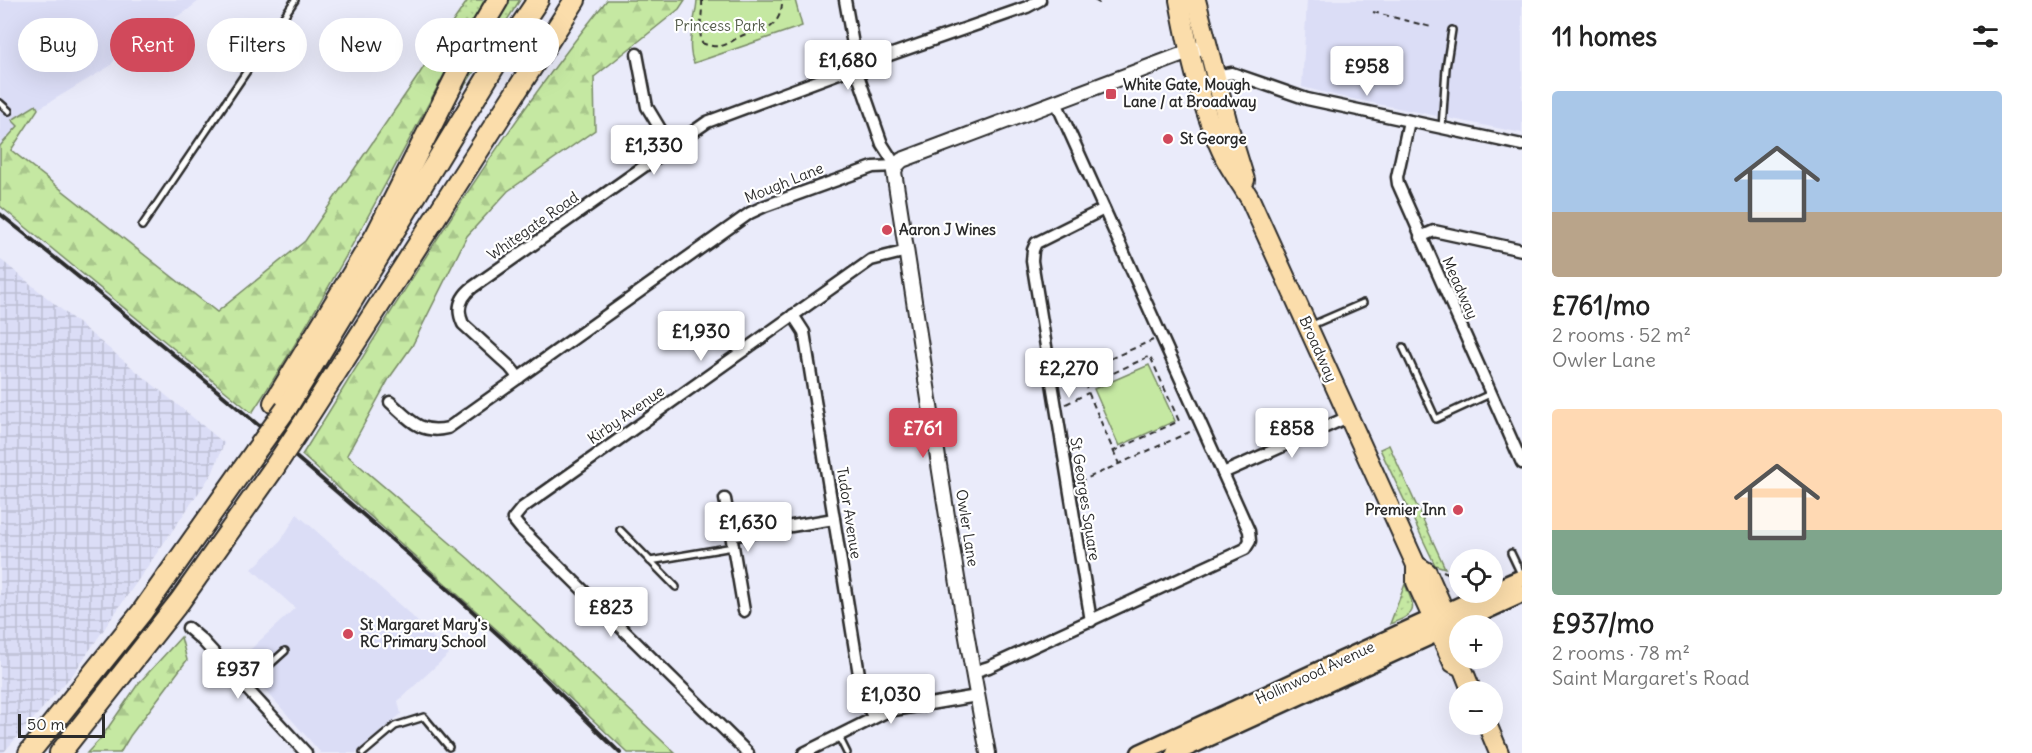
<!DOCTYPE html>
<html lang="en">
<head>
<meta charset="utf-8">
<style>
  body { margin:0; font-family:Delius,sans-serif; background:#f2f2f2; color:#222; height:100vh; display:flex; flex-direction:column; font-size:22px; white-space:nowrap }
  * { box-sizing:border-box; margin:0 }
  p { font-size:20px; color:#767676 }
  .icon { flex:none; width:33px; height:33px; fill:none; stroke:currentColor; stroke-width:2; stroke-linecap:round; stroke-linejoin:round }
  .map { position:relative; flex:1; overflow:hidden }
  .panel { display:flex; flex-direction:column; background:#fff; width:510px }
  .panel>* { flex:none }
  .guide { position:absolute; left:18px; top:18px; width:570px; height:54px; display:flex; gap:12px }
  .fabs { position:absolute; left:1449px; top:549px; display:grid; gap:12px }
  .fabs a { display:grid; place-items:center; width:54px; height:54px; border-radius:50%; background:#fff; box-shadow:0 6px 24px #0002; font-size:30px }
  .scale { position:absolute; left:18px; bottom:15px; width:87px; box-sizing:border-box; padding-left:6px; border:3px solid #2b2b2b; border-top:0; font-size:16px; line-height:21px; white-space:nowrap; color:#2b2b2b; -webkit-text-stroke:4px #fff; paint-order:stroke }
  .price { position:absolute; translate:-50% -51px; padding:0 14px; border-radius:6px; background:#fff; color:#222; font-size:20px; line-height:39px; filter:drop-shadow(0 2px 3px #0008) }
  .price::after { content:''; position:absolute; left:50%; top:36px; width:18px; height:14px; margin-left:-9px; background:inherit; clip-path:polygon(0 0,100% 0,50% 100%) }
  .price.on { background:#d1495b; color:#fff }
  ul { padding:0; list-style:none }
  li { display:grid; align-content:center; gap:12px; height:318px; padding:0 30px }
  li span { display:grid; place-items:center; height:186px; border-radius:6px; color:#555 }
  li>.icon { margin-inline-start:auto }
  span .icon { width:108px; height:108px; fill:#fffc; stroke-width:1 }
  li b { font-size:26px }
  h2 { display:flex; justify-content:space-between; align-items:center; height:72px; padding:0 30px; font-size:26px }
  .pill { padding:0 21px; border-radius:27px; background:#fff; box-shadow:0 6px 24px #0002; font-size:21px; line-height:54px }
  .pill.on { background:#d1495b; color:#fff }
  main { display:flex; flex:1; min-height:0 }
  .map>svg:first-child { display:block }
  .built { fill:#dbddf6 }
  .industrial { fill:url(#industrial-grid) }
  .grass { fill:url(#grass-dots); stroke:#788a66; stroke-width:1.5 }
  .forest { fill:url(#forest-firs); stroke:#788a66; stroke-width:1.5 }
  .park { fill:#c5e8a2; stroke:#788a66; stroke-width:1.5 }
  .lines { fill:none; stroke-linecap:round; stroke-linejoin:round }
  .service-casing { stroke:#2b2b2b; stroke-width:10 }
  .minor-casing { stroke:#2b2b2b; stroke-width:15 }
  .tertiary-casing { stroke:#2b2b2b; stroke-width:18 }
  .primary-casing { stroke:#2b2b2b; stroke-width:21 }
  .trunk-casing { stroke:#2b2b2b; stroke-width:22 }
  .motorway-casing { stroke:#2b2b2b; stroke-width:24 }
  .path { stroke:#2b2b2b; stroke-width:2; stroke-dasharray:6 4.5; stroke-linecap:butt }
  .service { stroke:#fff; stroke-width:5 }
  .minor { stroke:#fff; stroke-width:10 }
  .tertiary { stroke:#fff; stroke-width:14 }
  .primary { stroke:#fbddab; stroke-width:16 }
  .trunk { stroke:#fbddab; stroke-width:18 }
  .motorway { stroke:#fbddab; stroke-width:20 }
  .rail { stroke:#2b2b2b; stroke-width:4 }
  .motorway-bridge-casing { stroke:#2b2b2b; stroke-width:24; stroke-linecap:butt }
  .motorway-bridge { stroke:#fbddab; stroke-width:20 }
  .poi-dot { fill:#d1495b; stroke:#fff; stroke-width:2 }
  .labels { text-anchor:middle; stroke-width:4.5; stroke-linejoin:round; paint-order:stroke }
  .park-label { font-size:15px; fill:#525a49; stroke:#fff }
  .poi-label { font-size:15px; font-weight:bold; fill:#2b2b2b; stroke:#fff; text-anchor:start }
  .street-label { font-size:15px; fill:#2b2b2b; stroke:#fff }
</style>
</head>
<body>
<main>
<div class="map">
<svg width="1522" height="753" viewBox="0 0 1522 753">
  <defs>
    <pattern id="industrial-grid" width="8" height="8" patternUnits="userSpaceOnUse" patternTransform="scale(1.5)"><rect width="8" height="8" fill="#dbddf6"/><path d="M0 4h8M4 0v8" fill="none" stroke="#bcbed3"/></pattern>
    <pattern id="grass-dots" width="8" height="8" patternUnits="userSpaceOnUse" patternTransform="scale(1.5)"><rect width="8" height="8" fill="#c5e8a2"/><path d="M2 2h.1M6 6h.1" fill="none" stroke="#a9c78c" stroke-width="1.8" stroke-linecap="round"/></pattern>
    <pattern id="forest-firs" width="22" height="20" patternUnits="userSpaceOnUse" patternTransform="scale(1.5)"><rect width="22" height="20" fill="#c5e8a2"/><path d="M5 1l3.5 6h-7zM16 11l3.5 6h-7z" fill="#a9c78c"/></pattern>
  </defs>
  <rect width="100%" height="100%" fill="#eaebfa"/>
  <filter id="ink" filterUnits="userSpaceOnUse"><feTurbulence type="fractalNoise" baseFrequency=".0167" numOctaves="2"/><feDisplacementMap in="SourceGraphic" scale="12" xChannelSelector="R" yChannelSelector="G"/><feConvolveMatrix kernelMatrix="1 2 1 2 8 2 1 2 1" color-interpolation-filters="sRGB"/></filter>
  <g filter="url(#ink)">
    <g class="built">
      <polygon points="0,0 200,0 185,12 127,44 110,66 38,109 11,150 0,153"/>
      <polygon points="1307,0 1522,0 1522,133 1338,96 1302,87"/>
      <polygon points="297,514 411,615 449,654 398,701 401,714 356,753 321,753 239,660 295,608 252,569 281,541"/>
    </g>
    <polygon class="industrial" points="0,259 224,443 213,472 73,674 3,753 0,753"/>
    <g class="grass">
      <polygon points="468,0 486,0 460,45 443,36"/>
      <polygon points="507,0 520,0 449,110"/>
      <polygon points="1389,445 1445,568 1435,565 1380,449"/>
      <path d="M 1405,584 C 1416,611 1418,613 1390,624 Z"/>
    </g>
    <g class="forest">
      <path d="M 607,0 L 685,0 L 679,9 L 594,77 L 595,130 L 508,191 L 467,236 L 412,346 L 390,377 L 347,455 L 469,559 L 675,753 L 628,753 L 505,637 L 302,455 C 398,301 492,142 607,0 Z"/>
      <path d="M 443,36 L 460,45 C 393,169 329,295 252,413 L 0,206 L 0,146 L 18,126 L 12,120 L 36,105 L 38,109 L 11,150 L 217,312 L 305,241 L 418,76 Z"/>
      <polygon points="181,637 187,660 130,736 120,753 87,753 101,738 138,684"/>
    </g>
    <g class="park">
      <path d="M 697,0 L 795,0 L 802,26 L 694,63 C 685,44 696,20 697,0 Z"/>
      <polygon points="1149,365 1175,421 1119,446 1094,389"/>
    </g>
    <g class="lines">
      <g class="service-casing">
        <g id="service">
          <polyline points="0,103 9,111"/>
          <polyline points="1442,128 1446,68 1452,30"/>
          <polyline points="142,226 295,0"/>
          <polyline points="1312,325 1363,303"/>
          <polyline points="1403,347 1436,419 1490,394"/>
          <polyline points="620,530 676,587"/>
          <polyline points="1511,553 1521,574"/>
          <polyline points="650,561 733,547"/>
          <polyline points="245,687 285,651"/>
          <polyline points="838,735 847,753"/>
          <polyline points="363,753 395,726 424,717 449,747"/>
        </g>
      </g>
      <g class="minor-casing">
        <g id="minor">
          <polyline points="845,0 859,78 882,144 896,166"/>
          <polyline points="637,54 647,107 671,147"/>
          <polyline points="1215,76 1232,73 1307,99 1522,145"/>
          <polyline points="1409,121 1397,177 1398,184 1522,463"/>
          <polyline points="1420,237 1434,231 1522,250"/>
          <polyline points="793,315 804,332 862,693 873,717"/>
          <path d="M 519,378 L 510,367 L 463,324 C 456,309 460,297 473,287 L 707,122 L 855,67 L 1027,7 L 1040,0"/>
          <path d="M 390,402 C 409,419 420,435 448,428 L 750,213 L 765,206 L 873,167 L 896,166"/>
          <polyline points="1223,473 1348,417"/>
          <polyline points="725,499 744,611"/>
          <polyline points="731,536 834,519"/>
          <polyline points="1091,621 1032,261 1033,250 1036,243 1104,209"/>
          <polyline points="188,628 202,640 306,753"/>
          <polyline points="973,672 989,667 1245,549 1250,541 1249,531 1056,102"/>
          <polyline points="748,753 521,529 513,519 522,508 549,489 871,260 907,251"/>
          <polyline points="804,753 888,711 977,696"/>
        </g>
      </g>
      <g class="tertiary-casing">
        <path id="tertiary" d="M 988,753 C 951,561 925,366 894,172 L 896,166 L 902,160 L 1197,49"/>
      </g>
      <g class="primary-casing">
        <g id="primary">
          <polyline points="1492,591 1522,578"/>
          <polyline points="1140,753 1490,592"/>
          <polyline points="1175,753 1522,594"/>
        </g>
      </g>
      <g class="trunk-casing">
        <g id="trunk">
          <path d="M 1179,0 C 1188,49 1204,120 1228,164 C 1235,176 1243,187 1250,199 L 1416,565 L 1416,582 L 1453,663 L 1462,667"/>
          <polyline points="1196,0 1229,128 1245,180"/>
          <polyline points="1416,565 1427,572 1460,646"/>
          <polyline points="1463,658 1462,667 1472,692"/>
          <polyline points="1487,724 1499,753"/>
        </g>
      </g>
      <g class="motorway-casing">
        <g id="motorway">
          <polyline points="274,403 376,235 476,37 498,0"/>
          <polyline points="286,409 503,52 538,0"/>
          <polyline points="301,427 575,0"/>
          <polyline points="29,753 142,612 255,452"/>
          <polyline points="60,753 180,601 274,468"/>
        </g>
      </g>
      <g class="path">
        <path d="M 702,0 C 703,14 698,29 702,43 C 727,53 729,38 750,33 C 753,32 757,32 760,32 C 774,29 783,14 782,0"/>
        <polyline points="1094,0 1099,3 1100,0"/>
        <polyline points="1373,12 1431,27"/>
        <polyline points="1080,373 1119,464"/>
        <polyline points="1062,380 1153,340"/>
        <polyline points="1085,386 1150,356 1179,421 1114,451"/>
        <polyline points="1066,404 1088,393"/>
        <polyline points="1079,482 1194,430"/>
        <polyline points="1443,571 1460,578"/>
      </g>
      <use href="#service" class="service"/>
      <use href="#minor" class="minor"/>
      <use href="#tertiary" class="tertiary"/>
      <use href="#primary" class="primary"/>
      <use href="#trunk" class="trunk"/>
      <use href="#motorway" class="motorway"/>
      <path class="rail" d="M 0,214 C 172,351 341,491 503,639 C 543,676 581,715 620,753"/>
      <g class="motorway-bridge-casing">
        <g id="motorway-bridge">
          <polyline points="255,452 286,409"/>
          <polyline points="274,468 301,427"/>
        </g>
      </g>
      <use href="#motorway-bridge" class="motorway-bridge"/>
    </g>
  </g>
  <g class="poi-dot">
    <rect x="1105" y="88" width="12" height="12" rx="3"/>
    <circle cx="1168" cy="139" r="6"/>
    <circle cx="887" cy="230" r="6"/>
    <circle cx="1458" cy="510" r="6"/>
    <circle cx="348" cy="634" r="6"/>
  </g>
  <g class="labels">
    <g class="park-label">
      <text x="720" y="31">Princess Park</text>
    </g>
    <g class="poi-label">
      <text x="1123" y="90">White Gate, Mough<tspan x="1123" dy="17">Lane / at Broadway</tspan></text>
      <text x="1180" y="144">St George</text>
      <text x="899" y="235">Aaron J Wines</text>
      <text x="1446" y="515" text-anchor="end">Premier Inn</text>
      <text x="360" y="630">St Margaret Mary's<tspan x="360" dy="17">RC Primary School</tspan></text>
    </g>
    <g class="street-label">
      <text transform="translate(784 183) rotate(-22)" y="5">Mough Lane</text>
      <text transform="translate(533 226) rotate(-35)" y="5">Whitegate Road</text>
      <text transform="translate(1460 288) rotate(66)" y="5">Meadway</text>
      <text transform="translate(1318 349) rotate(66)" y="5">Broadway</text>
      <text transform="translate(626 415) rotate(-35)" y="5">Kirby Avenue</text>
      <text transform="translate(1085 499) rotate(81)" y="5">St Georges Square</text>
      <text transform="translate(849 513) rotate(81)" y="5">Tudor Avenue</text>
      <text transform="translate(967 528) rotate(81)" y="5">Owler Lane</text>
      <text transform="translate(1315 673) rotate(-25)" y="5">Hollinwood Avenue</text>
    </g>
  </g>
</svg>
<div class="fabs">
<a><svg class="icon" aria-label="locate" viewBox="0 0 24 24"><circle cx="12" cy="12" r="6"/><path d="M12 2v4M12 18v4M2 12h4M18 12h4"/></svg></a>
<a>+</a>
<a>−</a>
</div>
<div class="scale">50 m</div>
<b class="price" style="left:848px;top:91px">£1,680</b>
<b class="price" style="left:1367px;top:97px">£958</b>
<b class="price" style="left:654px;top:176px">£1,330</b>
<b class="price" style="left:701px;top:362px">£1,930</b>
<b class="price" style="left:1069px;top:399px">£2,270</b>
<b class="price on" style="left:923px;top:459px">£761</b>
<b class="price" style="left:1292px;top:459px">£858</b>
<b class="price" style="left:748px;top:553px">£1,630</b>
<b class="price" style="left:611px;top:638px">£823</b>
<b class="price" style="left:238px;top:700px">£937</b>
<b class="price" style="left:891px;top:725px">£1,030</b>
<div class="guide">
<a class="pill">Buy</a>
<a class="pill on">Rent</a>
<a class="pill">Filters</a>
<a class="pill">New</a>
<a class="pill">Apartment</a>
</div>
</div>
<section class="panel">
<h2>11 homes<svg class="icon" aria-label="filters" viewBox="0 0 24 24"><path d="M4 7h16M4 17h16"/><circle cx="9" cy="7" r="2"/><circle cx="15" cy="17" r="2"/></svg></h2>
<ul>
<li><span style="background:linear-gradient(#a9c7e8 65%,#b9a48a 0)"><svg class="icon" aria-label="home" viewBox="0 0 24 24"><path d="M3 11l9-7 9 7M6 9v11h12V9"/></svg></span><div><b>£761/mo</b><p>2 rooms · 52 m²</p><p>Owler Lane</p></div></li>
<li><span style="background:linear-gradient(#ffd9b3 65%,#7fa58c 0)"><svg class="icon" aria-label="home" viewBox="0 0 24 24"><path d="M3 11l9-7 9 7M6 9v11h12V9"/></svg></span><div><b>£937/mo</b><p>2 rooms · 78 m²</p><p>Saint Margaret's Road</p></div></li>
</ul>
</section>
</main>
</body>
</html>
